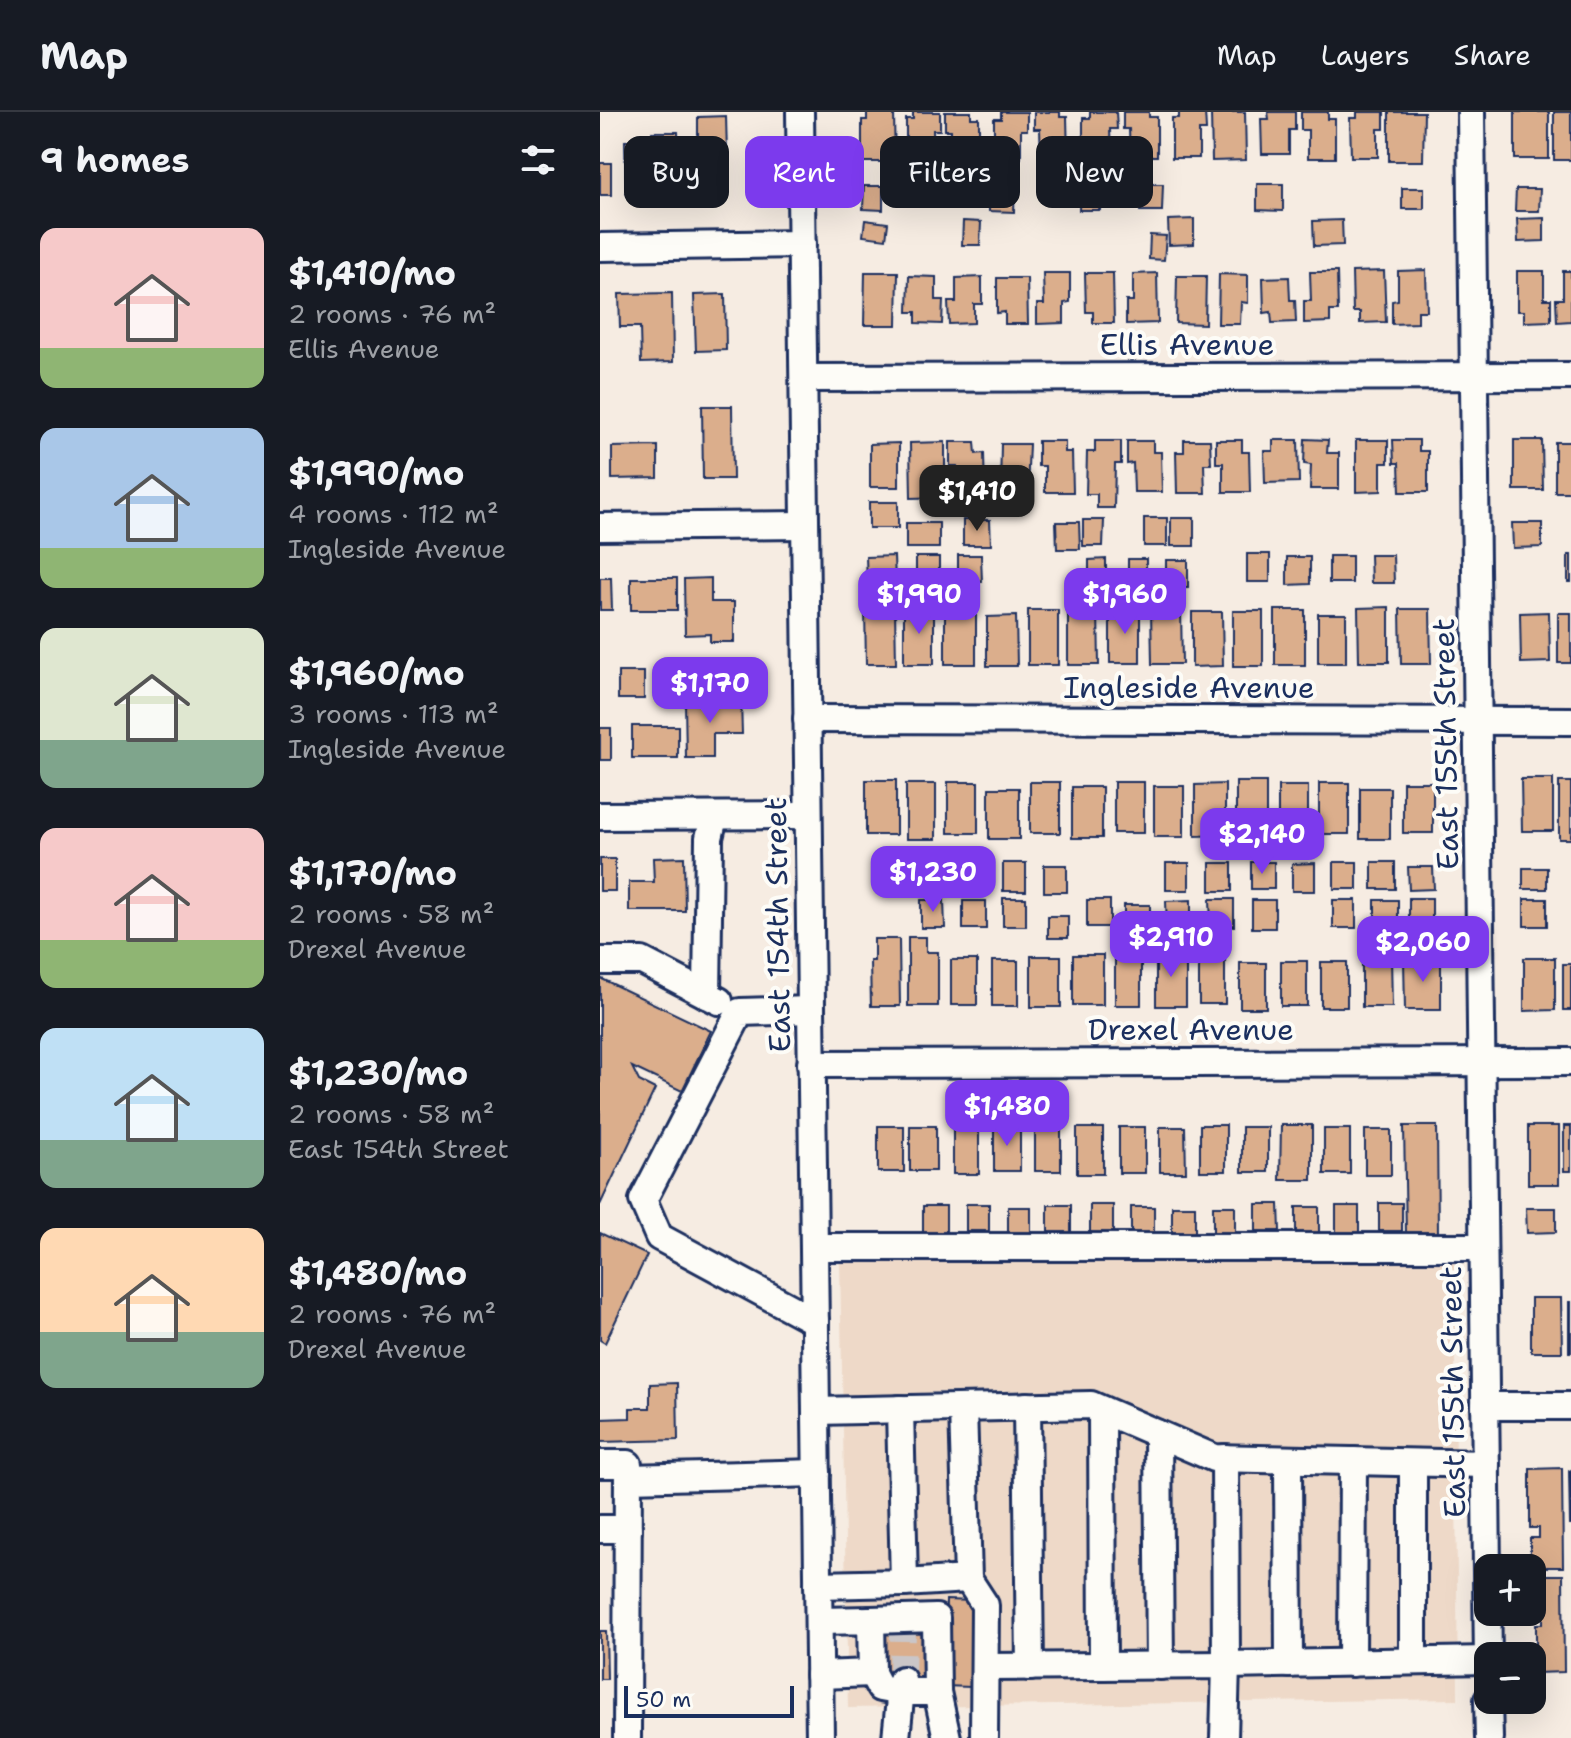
<!DOCTYPE html>
<html lang="en">
<head>
<meta charset="utf-8">
<style>
  body { margin:0; font-family:"Shantell Sans",sans-serif; background:#242831; color:#f1f3f6; height:100vh; display:flex; flex-direction:column; font-size:30px; white-space:nowrap }
  * { box-sizing:border-box; margin:0 }
  p { font-size:26px; color:#9ea1a6 }
  .icon { flex:none; width:44px; height:44px; fill:none; stroke:currentColor; stroke-width:2; stroke-linecap:round; stroke-linejoin:round }
  .map { position:relative; flex:1; overflow:hidden }
  .side { display:flex; flex-direction:column; background:#171b24; width:600px }
  .side>* { flex:none }
  .guide { position:absolute; left:24px; top:24px; width:760px; height:72px; display:flex; gap:16px }
  .fabs { position:absolute; left:874px; top:1442px; display:grid; gap:16px }
  .fabs a { display:grid; place-items:center; width:72px; height:72px; border-radius:16px; background:#171b24; box-shadow:0 8px 32px #0002; font-size:40px }
  .scale { position:absolute; left:24px; bottom:20px; width:170px; box-sizing:border-box; padding-left:8px; border:4px solid #1b2f5e; border-top:0; font-size:22px; line-height:28px; white-space:nowrap; color:#1b2f5e; -webkit-text-stroke:6px #fdfcf7; paint-order:stroke }
  .price { position:absolute; translate:-50% -68px; padding:0 18px; border-radius:16px; background:#7c3aed; color:#fff; font-size:26px; line-height:52px; filter:drop-shadow(0 2px 4px #0008) }
  .price::after { content:''; position:absolute; left:50%; top:48px; width:24px; height:18px; margin-left:-12px; background:inherit; clip-path:polygon(0 0,100% 0,50% 100%) }
  .price.current { background:#222; color:#fff }
  ul { padding:0; list-style:none }
  li { display:flex; align-items:center; gap:24px; height:200px; padding:0 40px }
  li span { display:grid; place-items:center; flex:none; width:224px; height:160px; border-radius:16px; color:#555 }
  li>.icon { margin-inline-start:auto }
  span .icon { width:96px; height:96px; fill:#fffc; stroke-width:1 }
  li b { font-size:34px }
  h2 { display:flex; justify-content:space-between; align-items:center; height:96px; padding:0 40px; font-size:34px }
  .pill { padding:0 28px; border-radius:16px; background:#171b24; box-shadow:0 8px 32px #0002; font-size:28px; line-height:72px }
  .pill.current { background:#7c3aed; color:#fff }
  header { display:flex; align-items:center; gap:48px; box-sizing:border-box; height:112px; padding:0 40px; background:#171b24; border-bottom:2px solid #363941 }
  header strong { font-size:38px }
  nav { display:flex; gap:44px; margin-inline-start:auto; font-size:28px }
  main { display:flex; flex:1; min-height:0 }
  .map>svg:first-child { display:block }
  .built { fill:#eed9c8 }
  .building { fill:#dbae8c; stroke:#1b2f5e; stroke-width:2 }
  .lines { fill:none; stroke-linecap:round; stroke-linejoin:round }
  .minor-tunnel { stroke:#cac6c8; stroke-width:26; stroke-dasharray:26 13; stroke-linecap:butt }
  .minor-casing { stroke:#1b2f5e; stroke-width:32 }
  .minor { stroke:#fdfcf7; stroke-width:26 }
  .labels { text-anchor:middle; stroke-width:8; stroke-linejoin:round; paint-order:stroke }
  .street-label { font-size:30px; fill:#1b2f5e; stroke:#fdfcf7 }
</style>
</head>
<body>
<header>
<strong>Map</strong>
<nav><a>Map</a><a>Layers</a><a>Share</a></nav>
</header>
<main>
<section class="side">
<h2>9 homes<svg class="icon" aria-label="filters" viewBox="0 0 24 24"><path d="M4 7h16M4 17h16"/><circle cx="9" cy="7" r="2"/><circle cx="15" cy="17" r="2"/></svg></h2>
<ul>
<li><span style="background:linear-gradient(#f6c9c9 75%,#8fb573 0)"><svg class="icon" aria-label="home" viewBox="0 0 24 24"><path d="M3 11l9-7 9 7M6 9v11h12V9"/></svg></span><div><b>$1,410/mo</b><p>2 rooms · 76 m²</p><p>Ellis Avenue</p></div></li>
<li><span style="background:linear-gradient(#a9c7e8 75%,#8fb573 0)"><svg class="icon" aria-label="home" viewBox="0 0 24 24"><path d="M3 11l9-7 9 7M6 9v11h12V9"/></svg></span><div><b>$1,990/mo</b><p>4 rooms · 112 m²</p><p>Ingleside Avenue</p></div></li>
<li><span style="background:linear-gradient(#dfe7d0 70%,#7fa58c 0)"><svg class="icon" aria-label="home" viewBox="0 0 24 24"><path d="M3 11l9-7 9 7M6 9v11h12V9"/></svg></span><div><b>$1,960/mo</b><p>3 rooms · 113 m²</p><p>Ingleside Avenue</p></div></li>
<li><span style="background:linear-gradient(#f6c9c9 70%,#8fb573 0)"><svg class="icon" aria-label="home" viewBox="0 0 24 24"><path d="M3 11l9-7 9 7M6 9v11h12V9"/></svg></span><div><b>$1,170/mo</b><p>2 rooms · 58 m²</p><p>Drexel Avenue</p></div></li>
<li><span style="background:linear-gradient(#bfe0f5 70%,#7fa58c 0)"><svg class="icon" aria-label="home" viewBox="0 0 24 24"><path d="M3 11l9-7 9 7M6 9v11h12V9"/></svg></span><div><b>$1,230/mo</b><p>2 rooms · 58 m²</p><p>East 154th Street</p></div></li>
<li><span style="background:linear-gradient(#ffd9b3 65%,#7fa58c 0)"><svg class="icon" aria-label="home" viewBox="0 0 24 24"><path d="M3 11l9-7 9 7M6 9v11h12V9"/></svg></span><div><b>$1,480/mo</b><p>2 rooms · 76 m²</p><p>Drexel Avenue</p></div></li>
</ul>
</section>
<div class="map">
<svg width="971" height="1626" viewBox="0 0 971 1626">
  <rect width="100%" height="100%" fill="#f6ece2"/>
  <filter id="ink" filterUnits="userSpaceOnUse"><feTurbulence type="fractalNoise" baseFrequency=".0125" numOctaves="2"/><feDisplacementMap in="SourceGraphic" scale="16" xChannelSelector="R" yChannelSelector="G"/><feConvolveMatrix kernelMatrix="1 2 1 2 8 2 1 2 1" color-interpolation-filters="sRGB"/></filter>
  <g filter="url(#ink)">
    <polygon class="built" points="854,1143 858,1587 248,1596 240,1148"/>
    <g class="building">
      <polygon points="267,0 294,0 295,58 284,58 284,50 262,50 262,8 267,8"/>
      <polygon points="313,0 340,0 340,18 333,18 334,46 306,46 306,7 313,7"/>
      <polygon points="345,0 371,0 371,6 379,6 379,46 351,46 351,18 345,18"/>
      <polygon points="401,0 427,0 427,18 421,18 421,46 394,46 394,7 401,7"/>
      <polygon points="434,0 460,0 460,5 467,5 468,45 441,45 440,17 434,17"/>
      <polygon points="490,0 516,0 517,17 510,17 511,45 483,46 483,6 490,6"/>
      <polygon points="523,0 549,0 549,5 557,5 557,44 530,44 529,17 523,17"/>
      <polygon points="579,0 605,0 606,18 599,18 599,46 572,46 572,6 579,6"/>
      <polygon points="611,0 645,0 646,48 612,49"/>
      <polygon points="668,0 695,0 695,18 689,18 689,42 662,42 661,7 669,7"/>
      <polygon points="701,0 728,0 728,7 735,7 735,46 708,46 708,18 701,18"/>
      <polygon points="757,0 784,0 784,17 778,17 778,45 751,45 750,6 757,6"/>
      <polygon points="789,0 824,0 823,49 789,49"/>
      <rect x="915" y="0" width="34" height="47"/>
      <rect x="954" y="0" width="17" height="48"/>
      <polygon points="126,4 128,81 97,82 95,28 98,28 98,5"/>
      <polygon points="52,20 78,20 79,48 58,48 58,83 26,83 25,29 52,29"/>
      <rect x="0" y="51" width="11" height="32"/>
      <polygon points="473,72 474,90 447,91 447,73"/>
      <polygon points="540,72 563,72 562,99 540,99"/>
      <polygon points="657,72 683,72 683,99 657,98"/>
      <polygon points="480,73 501,73 500,98 479,98"/>
      <polygon points="264,74 283,74 283,98 263,97"/>
      <polygon points="389,74 415,74 414,100 389,99"/>
      <rect x="802" y="76" width="22" height="21"/>
      <polygon points="916,77 940,77 939,99 915,99"/>
      <polygon points="944,106 944,129 918,130 917,107"/>
      <polygon points="594,107 594,132 569,133 568,108"/>
      <polygon points="265,108 288,111 286,127 263,124"/>
      <polygon points="742,108 743,133 714,134 713,109"/>
      <polygon points="363,109 381,110 380,133 362,133"/>
      <polygon points="550,123 566,124 564,148 549,147"/>
      <polygon points="826,158 827,199 818,199 818,211 792,212 792,189 798,188 798,159"/>
      <polygon points="784,159 786,210 760,211 760,200 753,200 752,160"/>
      <polygon points="917,159 944,159 944,187 951,187 951,209 924,210 924,199 917,199"/>
      <polygon points="963,159 971,159 971,209 957,210 956,187 963,187"/>
      <polygon points="265,160 298,160 297,213 264,213"/>
      <polygon points="710,160 737,160 738,199 730,199 730,210 704,211 704,189 711,189"/>
      <polygon points="443,161 470,161 470,190 464,191 464,211 437,212 437,192 444,192"/>
      <polygon points="485,161 513,161 514,211 493,211 493,200 486,200"/>
      <polygon points="557,161 558,211 526,212 526,189 533,189 533,162"/>
      <polygon points="619,162 648,163 648,191 641,190 640,212 618,212"/>
      <polygon points="309,164 336,165 336,188 343,188 342,212 316,211 316,200 308,200"/>
      <polygon points="577,164 606,164 605,212 576,211"/>
      <polygon points="382,165 382,192 374,192 374,211 349,212 348,190 356,190 356,166"/>
      <polygon points="689,165 690,188 695,188 696,210 672,211 671,200 664,201 663,166"/>
      <polygon points="397,166 427,166 428,212 405,212 405,200 397,201"/>
      <polygon points="72,181 73,250 41,251 40,215 20,215 19,182"/>
      <polygon points="125,182 126,238 96,239 94,183"/>
      <polygon points="102,294 132,294 133,367 103,367"/>
      <polygon points="705,327 728,328 727,341 739,341 739,377 710,377 711,353 704,352"/>
      <polygon points="584,328 610,328 611,352 604,352 605,381 577,381 576,340 584,340"/>
      <polygon points="616,328 642,328 642,340 649,340 650,380 623,380 623,351 616,351"/>
      <polygon points="673,328 698,328 699,370 665,371 664,339 673,339"/>
      <polygon points="756,328 788,328 788,351 781,351 781,379 756,380"/>
      <polygon points="793,328 819,328 819,339 828,339 828,380 800,380 799,351 794,351"/>
      <polygon points="914,328 942,328 943,378 914,378"/>
      <polygon points="438,329 465,329 465,340 472,340 473,380 445,380 445,354 438,354"/>
      <polygon points="495,329 521,329 521,352 515,352 514,396 497,396 497,382 486,382 487,340 495,340"/>
      <polygon points="527,329 553,329 553,340 561,340 562,380 534,380 533,351 527,352"/>
      <polygon points="345,330 345,385 311,386 310,331"/>
      <polygon points="350,330 375,330 376,342 384,341 385,382 357,383 357,354 350,354"/>
      <rect x="955" y="330" width="16" height="50"/>
      <polygon points="299,331 299,375 270,375 270,332"/>
      <polygon points="401,332 429,332 427,380 400,380"/>
      <polygon points="58,334 58,366 12,367 12,335"/>
      <rect x="269" y="390" width="29" height="26"/>
      <rect x="544" y="406" width="23" height="28"/>
      <rect x="571" y="406" width="23" height="28"/>
      <polygon points="363,408 390,408 391,433 363,433"/>
      <polygon points="483,408 504,408 503,434 483,434"/>
      <polygon points="456,410 479,410 480,437 457,437"/>
      <rect x="306" y="411" width="33" height="25"/>
      <polygon points="912,411 942,411 942,435 913,436"/>
      <rect x="647" y="442" width="23" height="28"/>
      <polygon points="358,443 381,443 382,470 358,470"/>
      <polygon points="770,443 793,443 794,471 771,471"/>
      <rect x="968" y="443" width="3" height="27"/>
      <polygon points="294,444 295,469 267,470 266,445"/>
      <rect x="729" y="444" width="23" height="27"/>
      <rect x="316" y="445" width="23" height="27"/>
      <polygon points="687,445 710,445 710,472 687,473"/>
      <polygon points="506,447 506,478 489,478 489,448"/>
      <rect x="528" y="447" width="18" height="27"/>
      <rect x="566" y="448" width="22" height="28"/>
      <polygon points="0,466 11,466 12,498 0,498"/>
      <rect x="31" y="466" width="46" height="32"/>
      <polygon points="111,466 111,490 134,490 134,530 110,530 110,522 85,523 84,467"/>
      <polygon points="789,495 789,550 759,550 758,496"/>
      <polygon points="334,496 334,552 304,552 304,497"/>
      <rect x="510" y="496" width="30" height="55"/>
      <polygon points="265,497 295,497 296,552 266,552"/>
      <rect x="345" y="497" width="31" height="55"/>
      <polygon points="551,497 581,497 582,552 552,552"/>
      <polygon points="800,497 830,497 831,552 801,552"/>
      <rect x="428" y="498" width="30" height="55"/>
      <polygon points="468,498 498,498 499,553 468,553"/>
      <rect x="675" y="498" width="30" height="55"/>
      <rect x="633" y="499" width="30" height="55"/>
      <polygon points="592,500 622,500 623,554 592,555"/>
      <polygon points="949,500 950,550 921,551 920,501"/>
      <rect x="958" y="501" width="13" height="50"/>
      <rect x="718" y="502" width="28" height="49"/>
      <polygon points="416,504 417,554 387,554 387,505"/>
      <rect x="18" y="560" width="26" height="27"/>
      <polygon points="141,588 142,622 113,622 113,646 86,646 85,589"/>
      <rect x="32" y="614" width="46" height="32"/>
      <rect x="0" y="616" width="11" height="32"/>
      <polygon points="921,667 953,667 953,719 922,719"/>
      <rect x="266" y="668" width="30" height="55"/>
      <rect x="348" y="670" width="30" height="51"/>
      <rect x="430" y="670" width="30" height="51"/>
      <rect x="514" y="670" width="30" height="51"/>
      <rect x="636" y="670" width="30" height="50"/>
      <rect x="803" y="670" width="30" height="51"/>
      <rect x="959" y="670" width="12" height="57"/>
      <rect x="719" y="671" width="30" height="51"/>
      <rect x="306" y="672" width="30" height="55"/>
      <polygon points="625,672 625,723 595,724 595,673"/>
      <rect x="554" y="674" width="30" height="51"/>
      <rect x="678" y="674" width="30" height="51"/>
      <rect x="472" y="675" width="30" height="51"/>
      <rect x="389" y="676" width="30" height="51"/>
      <rect x="760" y="676" width="30" height="51"/>
      <polygon points="84,745 85,799 29,799 29,770 54,770 53,746"/>
      <rect x="0" y="747" width="15" height="32"/>
      <rect x="651" y="750" width="23" height="27"/>
      <rect x="734" y="750" width="23" height="27"/>
      <rect x="772" y="750" width="23" height="27"/>
      <rect x="319" y="751" width="23" height="28"/>
      <rect x="403" y="751" width="23" height="28"/>
      <rect x="566" y="751" width="23" height="27"/>
      <rect x="610" y="751" width="22" height="28"/>
      <polygon points="715,751 715,779 692,779 692,752"/>
      <rect x="444" y="753" width="23" height="27"/>
      <rect x="361" y="754" width="23" height="27"/>
      <polygon points="808,755 833,755 834,777 809,778"/>
      <rect x="923" y="756" width="24" height="21"/>
      <polygon points="300,757 301,779 278,780 277,758"/>
      <rect x="403" y="786" width="23" height="28"/>
      <rect x="809" y="786" width="23" height="28"/>
      <polygon points="610,787 634,787 634,814 611,814"/>
      <rect x="924" y="787" width="23" height="27"/>
      <polygon points="321,788 344,788 345,816 321,816"/>
      <rect x="487" y="788" width="23" height="27"/>
      <polygon points="591,788 591,816 567,816 566,789"/>
      <rect x="652" y="788" width="23" height="28"/>
      <rect x="733" y="788" width="23" height="28"/>
      <rect x="775" y="788" width="23" height="27"/>
      <rect x="363" y="789" width="23" height="28"/>
      <rect x="524" y="793" width="26" height="27"/>
      <rect x="448" y="804" width="20" height="22"/>
      <polygon points="308,825 326,825 326,840 338,840 338,894 308,894"/>
      <polygon points="274,827 299,827 300,894 271,894 270,849 274,849"/>
      <rect x="556" y="840" width="30" height="54"/>
      <rect x="473" y="843" width="30" height="50"/>
      <polygon points="791,843 792,895 762,895 762,844"/>
      <rect x="431" y="844" width="30" height="51"/>
      <polygon points="924,846 955,846 955,898 924,899"/>
      <rect x="599" y="847" width="26" height="45"/>
      <polygon points="804,847 841,847 841,898 805,898"/>
      <rect x="351" y="848" width="26" height="45"/>
      <rect x="515" y="848" width="26" height="45"/>
      <rect x="392" y="849" width="26" height="45"/>
      <rect x="681" y="849" width="26" height="45"/>
      <rect x="721" y="850" width="26" height="45"/>
      <rect x="640" y="851" width="26" height="45"/>
      <rect x="963" y="852" width="8" height="46"/>
      <polygon points="0,866 111,919 82,979 32,955 39,969 55,977 0,1093"/>
      <rect x="394" y="1013" width="26" height="46"/>
      <rect x="435" y="1013" width="26" height="46"/>
      <rect x="600" y="1013" width="26" height="46"/>
      <polygon points="681,1013 712,1013 712,1068 680,1068"/>
      <rect x="278" y="1014" width="26" height="46"/>
      <rect x="310" y="1014" width="26" height="45"/>
      <polygon points="804,1014 837,1014 838,1123 806,1123"/>
      <rect x="928" y="1014" width="31" height="58"/>
      <rect x="964" y="1014" width="7" height="45"/>
      <rect x="519" y="1015" width="26" height="46"/>
      <polygon points="560,1015 585,1015 586,1060 560,1060"/>
      <rect x="642" y="1015" width="26" height="45"/>
      <rect x="477" y="1016" width="26" height="46"/>
      <rect x="353" y="1017" width="26" height="45"/>
      <rect x="724" y="1017" width="26" height="45"/>
      <rect x="765" y="1018" width="26" height="45"/>
      <rect x="779" y="1091" width="23" height="28"/>
      <rect x="366" y="1092" width="23" height="27"/>
      <polygon points="656,1092 679,1092 680,1119 656,1119"/>
      <rect x="448" y="1093" width="23" height="27"/>
      <rect x="490" y="1093" width="23" height="27"/>
      <rect x="323" y="1094" width="23" height="27"/>
      <rect x="572" y="1094" width="23" height="27"/>
      <rect x="613" y="1094" width="22" height="27"/>
      <rect x="736" y="1094" width="23" height="27"/>
      <rect x="408" y="1095" width="23" height="27"/>
      <rect x="531" y="1095" width="23" height="27"/>
      <rect x="696" y="1095" width="23" height="27"/>
      <polygon points="926,1096 956,1096 956,1120 927,1121"/>
      <polygon points="0,1121 47,1143 5,1231 0,1228"/>
      <polygon points="931,1186 961,1186 962,1240 931,1240"/>
      <rect x="969" y="1190" width="2" height="50"/>
      <polygon points="77,1271 78,1328 0,1330 0,1307 30,1306 30,1296 50,1296 50,1272"/>
      <polygon points="962,1356 963,1455 930,1455 930,1426 939,1426 939,1416 930,1416 930,1357"/>
      <polygon points="971,1358 971,1412 970,1412 969,1359"/>
      <polygon points="935,1463 963,1463 964,1560 936,1561 936,1512 943,1512 943,1493 936,1493"/>
      <polygon points="346,1488 373,1489 371,1575 344,1574"/>
      <polygon points="278,1517 329,1517 329,1568 277,1568"/>
      <polygon points="0,1519 6,1519 7,1567 0,1567"/>
    </g>
    <g class="lines">
      <polyline class="minor-tunnel" points="302,1568 303,1517"/>
      <g class="minor-casing">
        <g id="minor">
          <polyline points="200,0 220,1626"/>
          <polyline points="871,0 888,1552"/>
          <polyline points="0,135 202,132"/>
          <polyline points="204,266 971,264"/>
          <polyline points="0,415 205,413"/>
          <polyline points="207,607 971,609"/>
          <polyline points="0,704 208,703"/>
          <polyline points="0,849 42,849 119,889"/>
          <polyline points="107,883 109,726 114,705"/>
          <polyline points="211,898 140,900 43,1088 59,1125 215,1209"/>
          <polyline points="211,952 971,950"/>
          <polyline points="214,1135 883,1135"/>
          <polyline points="427,1294 430,1555"/>
          <polyline points="885,1294 971,1294"/>
          <polyline points="363,1296 368,1467"/>
          <polyline points="502,1298 503,1554"/>
          <polyline points="216,1299 491,1293 614,1346 886,1352"/>
          <polyline points="558,1322 560,1554"/>
          <polyline points="625,1346 626,1553 888,1548"/>
          <polyline points="688,1348 689,1552"/>
          <polyline points="813,1351 813,1549"/>
          <polyline points="0,1352 28,1352 27,1626"/>
          <polyline points="28,1366 217,1361"/>
          <polyline points="0,1417 28,1417"/>
          <polyline points="304,1471 368,1467 385,1493 384,1626"/>
          <polyline points="218,1473 304,1471 300,1297"/>
          <polyline points="271,1508 336,1506 337,1580"/>
          <polyline points="219,1509 271,1508 272,1561 280,1576 302,1580 337,1580 347,1626"/>
          <polyline points="752,1551 753,1349"/>
          <polyline points="385,1555 626,1553 624,1626"/>
          <polyline points="219,1563 272,1561"/>
          <polyline points="888,1588 889,1626"/>
          <polyline points="296,1626 302,1568"/>
        </g>
      </g>
      <use href="#minor" class="minor"/>
    </g>
  </g>
  <g class="labels">
    <g class="street-label">
      <text x="587" y="243">Ellis Avenue</text>
      <text x="589" y="586">Ingleside Avenue</text>
      <text transform="translate(846 632) rotate(-91)" y="10">East 155th Street</text>
      <text transform="translate(178 813) rotate(-91)" y="10">East 154th Street</text>
      <text x="591" y="928">Drexel Avenue</text>
      <text transform="translate(853 1280) rotate(-91)" y="10">East 155th Street</text>
    </g>
  </g>
</svg>
<div class="fabs">
<a>+</a>
<a>−</a>
</div>
<div class="scale">50 m</div>
<b class="price current" style="left:377px;top:421px">$1,410</b>
<b class="price" style="left:319px;top:524px">$1,990</b>
<b class="price" style="left:525px;top:524px">$1,960</b>
<b class="price" style="left:110px;top:613px">$1,170</b>
<b class="price" style="left:662px;top:764px">$2,140</b>
<b class="price" style="left:333px;top:802px">$1,230</b>
<b class="price" style="left:571px;top:867px">$2,910</b>
<b class="price" style="left:823px;top:872px">$2,060</b>
<b class="price" style="left:407px;top:1036px">$1,480</b>
<div class="guide">
<a class="pill">Buy</a>
<a class="pill current">Rent</a>
<a class="pill">Filters</a>
<a class="pill">New</a>
</div>
</div>
</main>
</body>
</html>
